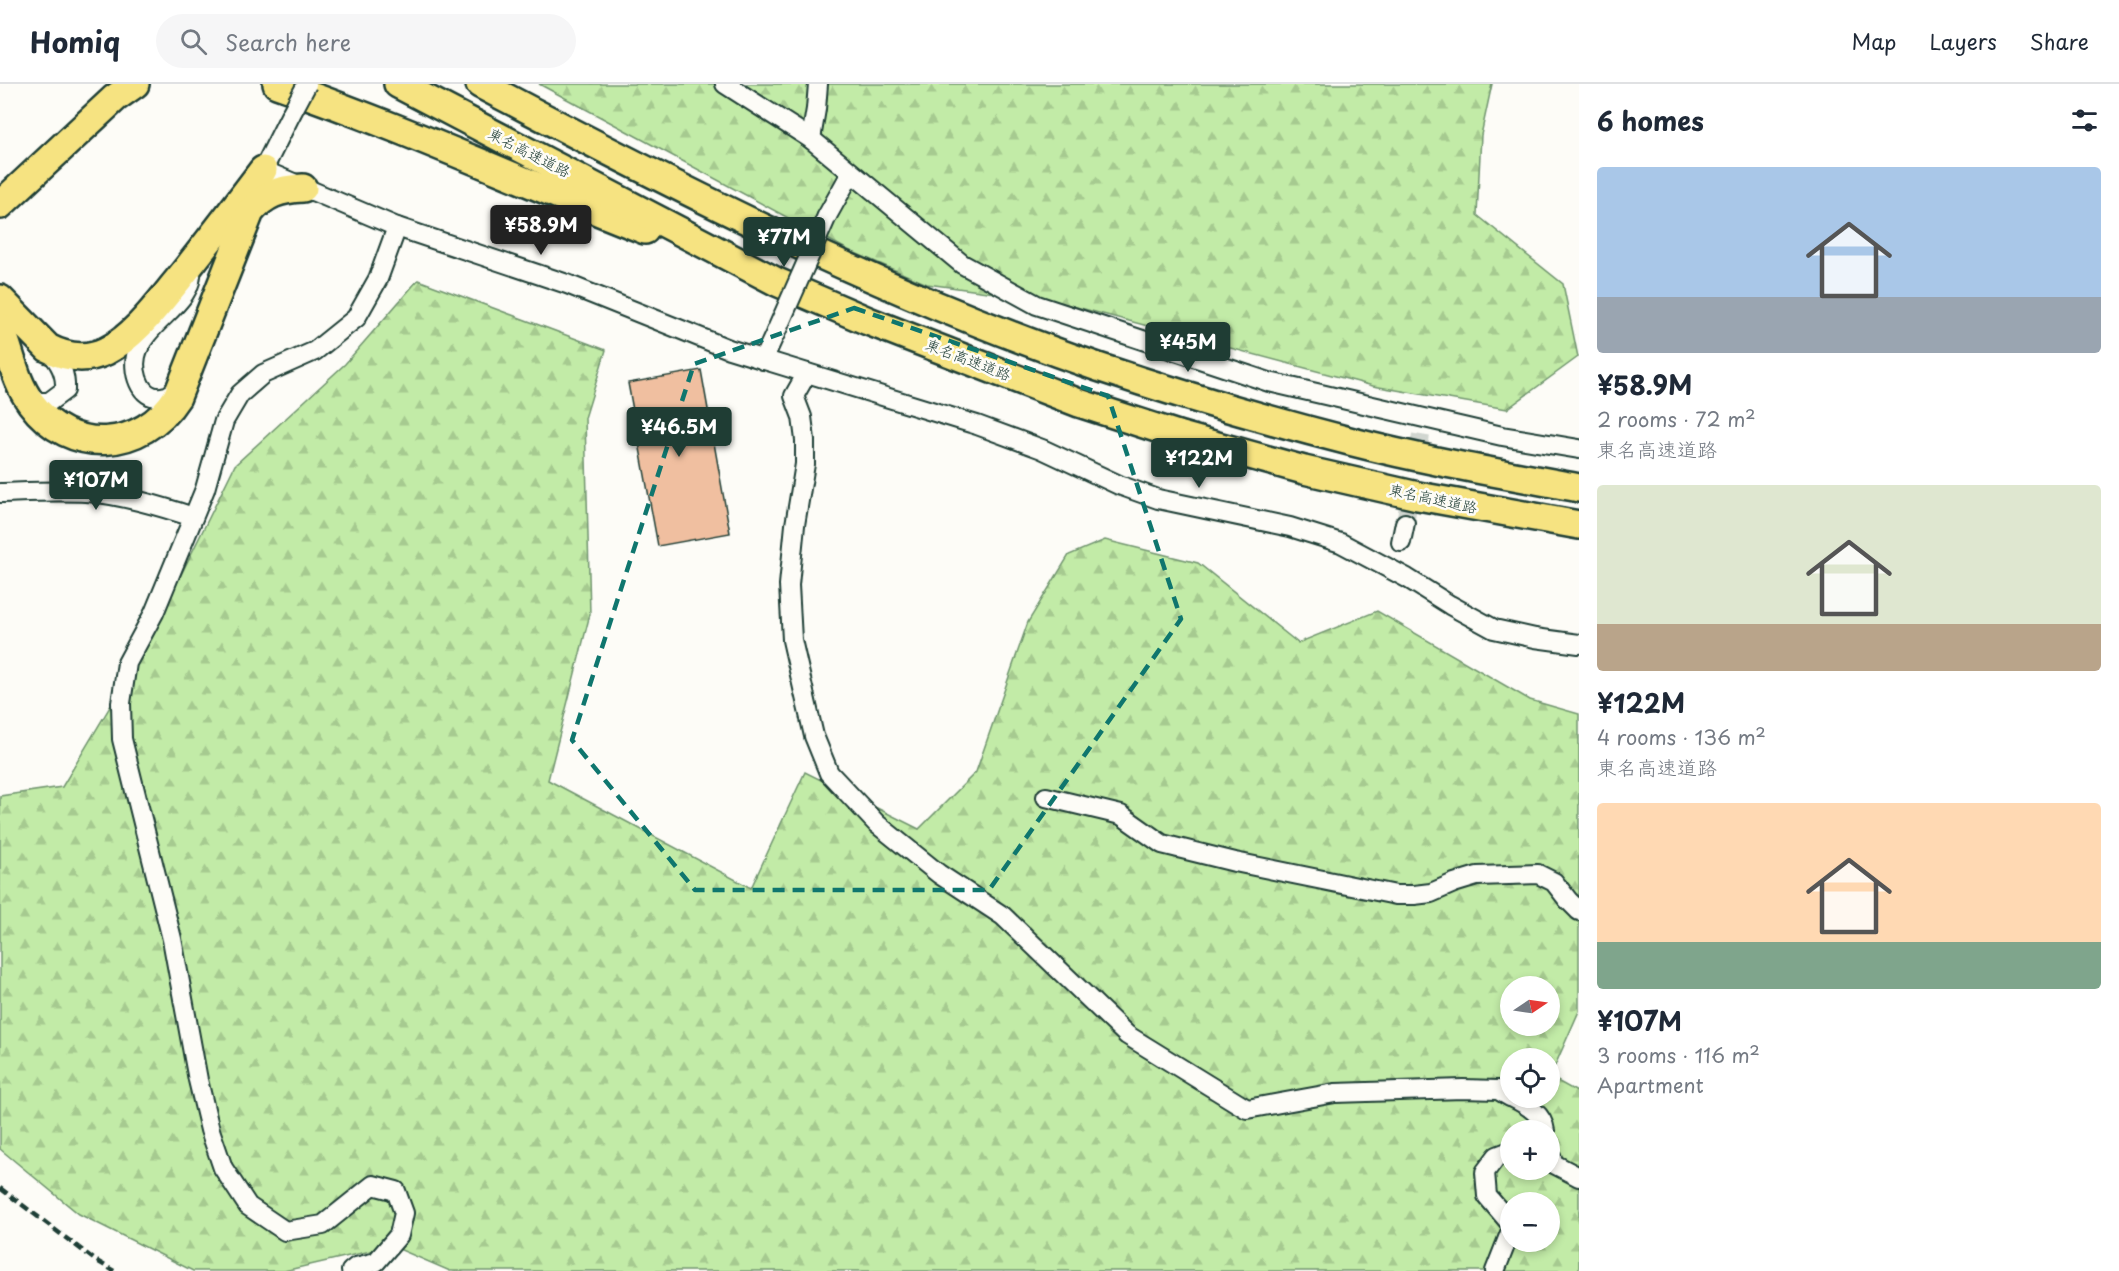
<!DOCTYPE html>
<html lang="en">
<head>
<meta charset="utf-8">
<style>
  body { margin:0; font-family:"Playpen Sans","Klee One",sans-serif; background:#f6f6f7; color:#1f2937; height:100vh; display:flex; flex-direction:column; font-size:22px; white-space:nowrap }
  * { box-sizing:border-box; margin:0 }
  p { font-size:20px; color:#747a83 }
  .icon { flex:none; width:33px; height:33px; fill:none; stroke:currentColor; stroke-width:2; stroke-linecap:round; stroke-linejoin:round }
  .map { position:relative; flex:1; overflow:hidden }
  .drawer { display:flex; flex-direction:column; background:#fff; width:540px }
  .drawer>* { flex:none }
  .needle { width:39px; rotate:77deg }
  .tools { position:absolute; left:1500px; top:892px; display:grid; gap:12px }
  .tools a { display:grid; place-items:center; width:60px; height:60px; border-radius:50%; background:#fff; box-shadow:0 3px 9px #0003; font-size:30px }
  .price { position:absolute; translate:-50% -51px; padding:0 14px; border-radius:6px; background:#1f3d34; color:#fff; font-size:20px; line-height:39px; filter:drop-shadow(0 2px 3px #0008) }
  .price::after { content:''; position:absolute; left:50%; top:36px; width:18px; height:14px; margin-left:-9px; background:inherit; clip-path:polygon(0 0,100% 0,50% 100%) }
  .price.active { background:#222; color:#fff }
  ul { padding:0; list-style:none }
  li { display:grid; align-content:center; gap:12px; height:318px; padding:0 18px }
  li span { display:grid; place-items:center; height:186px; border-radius:6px; color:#555 }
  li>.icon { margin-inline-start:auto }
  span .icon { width:108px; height:108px; fill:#fffc; stroke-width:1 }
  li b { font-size:26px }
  h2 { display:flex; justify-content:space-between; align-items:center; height:72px; padding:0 18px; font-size:26px }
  header { display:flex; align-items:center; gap:36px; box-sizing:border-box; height:84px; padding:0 30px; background:#fff; border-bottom:2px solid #e0e1e3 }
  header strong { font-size:28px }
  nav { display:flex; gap:33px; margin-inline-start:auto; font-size:21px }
  .search { width:420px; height:54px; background:#f6f6f7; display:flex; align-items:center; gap:15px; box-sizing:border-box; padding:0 21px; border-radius:33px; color:#747a83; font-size:22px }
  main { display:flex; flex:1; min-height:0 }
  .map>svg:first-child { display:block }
  .forest { fill:url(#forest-firs); stroke:#70946e; stroke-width:1.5; fill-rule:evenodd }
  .building { fill:#f0bfa0; stroke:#1f3d34; stroke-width:1.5 }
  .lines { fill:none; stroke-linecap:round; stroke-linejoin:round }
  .minor-tunnel { stroke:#d1d6d0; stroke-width:18; stroke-dasharray:18 9; stroke-linecap:butt }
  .minor-casing { stroke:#1f3d34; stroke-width:22 }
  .highway-casing { stroke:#1f3d34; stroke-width:32 }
  .minor { stroke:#fdfcf7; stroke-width:18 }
  .highway { stroke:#f6e381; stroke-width:27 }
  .rail { stroke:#1f3d34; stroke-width:4.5; stroke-dasharray:9 4.5; stroke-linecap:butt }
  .minor-bridge-casing { stroke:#1f3d34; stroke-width:22; stroke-linecap:butt }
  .minor-bridge { stroke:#fdfcf7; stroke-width:18 }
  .marked { fill:none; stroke:#0f766e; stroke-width:4.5; stroke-dasharray:12 8; stroke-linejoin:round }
  .labels { text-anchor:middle; stroke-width:5; stroke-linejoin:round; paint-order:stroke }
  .street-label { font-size:15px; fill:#1f3d34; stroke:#fdfcf7 }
</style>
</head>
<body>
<header>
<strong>Homiq</strong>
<div class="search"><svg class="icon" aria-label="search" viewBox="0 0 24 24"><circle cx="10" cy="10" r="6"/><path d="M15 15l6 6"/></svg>Search here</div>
<nav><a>Map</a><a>Layers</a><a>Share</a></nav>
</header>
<main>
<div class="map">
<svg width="1579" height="1187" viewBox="0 0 1579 1187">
  <defs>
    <pattern id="forest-firs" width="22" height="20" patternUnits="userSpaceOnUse" patternTransform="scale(1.5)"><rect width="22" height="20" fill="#c2eba7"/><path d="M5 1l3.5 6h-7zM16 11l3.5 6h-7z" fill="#a6ca90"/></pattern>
  </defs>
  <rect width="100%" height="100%" fill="#fdfcf7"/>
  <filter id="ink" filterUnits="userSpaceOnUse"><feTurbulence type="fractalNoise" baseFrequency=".0167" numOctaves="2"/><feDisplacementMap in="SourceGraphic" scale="12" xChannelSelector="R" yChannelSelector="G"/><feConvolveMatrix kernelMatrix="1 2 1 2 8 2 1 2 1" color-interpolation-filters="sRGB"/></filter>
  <g filter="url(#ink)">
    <g class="forest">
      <polygon points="539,0 1492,0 1481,51 1477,131 1563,200 1578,273 1507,325 1373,302 1054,217 927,200 848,166"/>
      <path d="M 418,196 L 606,266 L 585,334 L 590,530 L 548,696 L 751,804 L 805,688 L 919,745 L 976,688 L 1028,538 L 1069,471 L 1105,456 L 1198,479 L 1298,559 L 1377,527 L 1530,616 L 1579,630 L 1579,927 L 1550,993 L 1579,1009 L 1579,1187 L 450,1187 L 392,1162 L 284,1187 L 193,1187 L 79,1130 L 0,1065 L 0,712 L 62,703 L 144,566 L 235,381 L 345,280 ZM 1510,903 L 1550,903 L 1550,942 L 1510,942 ZM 1510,975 L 1550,975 L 1550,1014 L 1510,1014 ZM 1510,1047 L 1550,1047 L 1550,1086 L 1510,1086 ZM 1510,1119 L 1550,1119 L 1550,1158 L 1510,1158 Z"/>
    </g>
    <polygon class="building" points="701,286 730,449 658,462 628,299"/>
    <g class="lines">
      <polyline class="minor-tunnel" points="1405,439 1421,351"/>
      <g class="minor-casing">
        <g id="minor">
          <polyline points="725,0 811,55 962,180 1037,221 1269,298 1502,352 1579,365"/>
          <polyline points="291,30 263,86 397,143 567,200 729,265 977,341 1042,365 1119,401 1158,415 1290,443 1341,459 1407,494 1450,521 1494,545 1535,554 1579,560"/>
          <polyline points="811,55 816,25 818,0"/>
          <polyline points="827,132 851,89"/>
          <polyline points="763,276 775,250"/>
          <polyline points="807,289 794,312 802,333 805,356 805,380 795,441 789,501 792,556 814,652 829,689 877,740 939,790 1003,832 1127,951 1247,1025 1335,1009 1463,1005 1498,1006 1510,1013"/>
          <path d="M 181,302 C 176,305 171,311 166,312 C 142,320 132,290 136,272 C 144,237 195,220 191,185"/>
          <path d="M 28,309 L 38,318 L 49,318 L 65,306 C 66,289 60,279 49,266"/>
          <path d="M 0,409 C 32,408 66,406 98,409 C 130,413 163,423 193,433"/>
          <polyline points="1401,458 1405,439"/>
          <polyline points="1046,713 1121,731 1162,760 1235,778 1396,811 1414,811 1431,809 1454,799 1477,792 1538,790 1554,798 1568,816 1579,827"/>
          <path d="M 1513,1014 C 1527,1021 1543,1030 1545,1047"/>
          <polyline points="1510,1067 1497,1072 1485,1088 1487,1112 1510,1139"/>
          <polyline points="1550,1069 1554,1080 1579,1093"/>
          <polyline points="351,1187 356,1183 376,1178 399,1151 404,1129 396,1107 373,1101 323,1141 285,1147 248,1122 223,1084 210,1046 198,996 172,855 122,655 121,619 127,579 154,529 205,405 224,337 240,310 263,290 315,267 356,234 378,195 397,143"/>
          <polyline points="1495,1187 1510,1149"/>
        </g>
      </g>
      <g class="highway-casing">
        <g id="highway">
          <path d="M 277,0 C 402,43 522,98 645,146"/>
          <polyline points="398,0 777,198 868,237 1079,319 1181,352 1304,386 1418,412 1579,441"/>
          <path d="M 480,0 C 680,106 883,209 1098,283 C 1181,311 1267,336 1353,358 C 1427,377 1504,390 1579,404"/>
          <polyline points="0,121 115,14 135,0"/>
          <path d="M 0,215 L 48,264 C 67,274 87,276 106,267 C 135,252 158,220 178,196 C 207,160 235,123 263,86"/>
          <path d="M 0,243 C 11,268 14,296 31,319 C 70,372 142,368 177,313 L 250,128 C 265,110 280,105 303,104"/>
        </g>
      </g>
      <use href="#minor" class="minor"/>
      <use href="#highway" class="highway"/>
      <polyline class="rail" points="0,1104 95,1176 114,1187"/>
      <g class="minor-bridge-casing">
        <g id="minor-bridge">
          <polyline points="291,30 307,0"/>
          <polyline points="775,250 827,132"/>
        </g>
      </g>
      <use href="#minor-bridge" class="minor-bridge"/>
    </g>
  </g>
  <path class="marked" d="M 854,224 L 1108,312 L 1181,535 L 989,806 L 695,806 L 572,656 L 694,280 Z"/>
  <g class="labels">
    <g class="street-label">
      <text transform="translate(529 69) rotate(27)" y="5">東名高速道路</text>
      <text transform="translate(968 276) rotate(21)" y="5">東名高速道路</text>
      <text transform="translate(1433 415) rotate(12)" y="5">東名高速道路</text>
    </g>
  </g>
</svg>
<div class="tools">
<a><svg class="needle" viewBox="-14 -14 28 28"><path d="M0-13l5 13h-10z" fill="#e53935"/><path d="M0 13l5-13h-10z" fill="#747a83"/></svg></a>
<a><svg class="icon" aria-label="locate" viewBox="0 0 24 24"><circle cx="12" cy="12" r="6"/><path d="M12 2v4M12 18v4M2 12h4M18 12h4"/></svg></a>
<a>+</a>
<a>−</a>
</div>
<b class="price active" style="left:541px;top:172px">¥58.9M</b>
<b class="price" style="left:784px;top:184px">¥77M</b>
<b class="price" style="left:1188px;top:289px">¥45M</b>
<b class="price" style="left:679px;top:374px">¥46.5M</b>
<b class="price" style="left:1199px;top:405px">¥122M</b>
<b class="price" style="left:96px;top:427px">¥107M</b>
</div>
<section class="drawer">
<h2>6 homes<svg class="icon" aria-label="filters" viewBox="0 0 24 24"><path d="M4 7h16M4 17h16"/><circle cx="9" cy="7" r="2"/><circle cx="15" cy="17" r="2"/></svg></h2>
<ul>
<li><span style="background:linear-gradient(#a9c7e8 70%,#9aa5b1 0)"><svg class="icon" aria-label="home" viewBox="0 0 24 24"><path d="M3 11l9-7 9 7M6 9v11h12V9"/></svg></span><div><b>¥58.9M</b><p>2 rooms · 72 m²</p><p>東名高速道路</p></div></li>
<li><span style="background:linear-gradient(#dfe7d0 75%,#b9a48a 0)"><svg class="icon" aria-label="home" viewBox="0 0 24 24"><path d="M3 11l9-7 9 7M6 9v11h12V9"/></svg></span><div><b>¥122M</b><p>4 rooms · 136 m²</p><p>東名高速道路</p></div></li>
<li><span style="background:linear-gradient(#ffd9b3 75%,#7fa58c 0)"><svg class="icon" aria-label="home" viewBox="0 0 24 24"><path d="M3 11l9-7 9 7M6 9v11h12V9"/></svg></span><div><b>¥107M</b><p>3 rooms · 116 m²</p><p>Apartment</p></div></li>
</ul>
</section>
</main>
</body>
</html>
